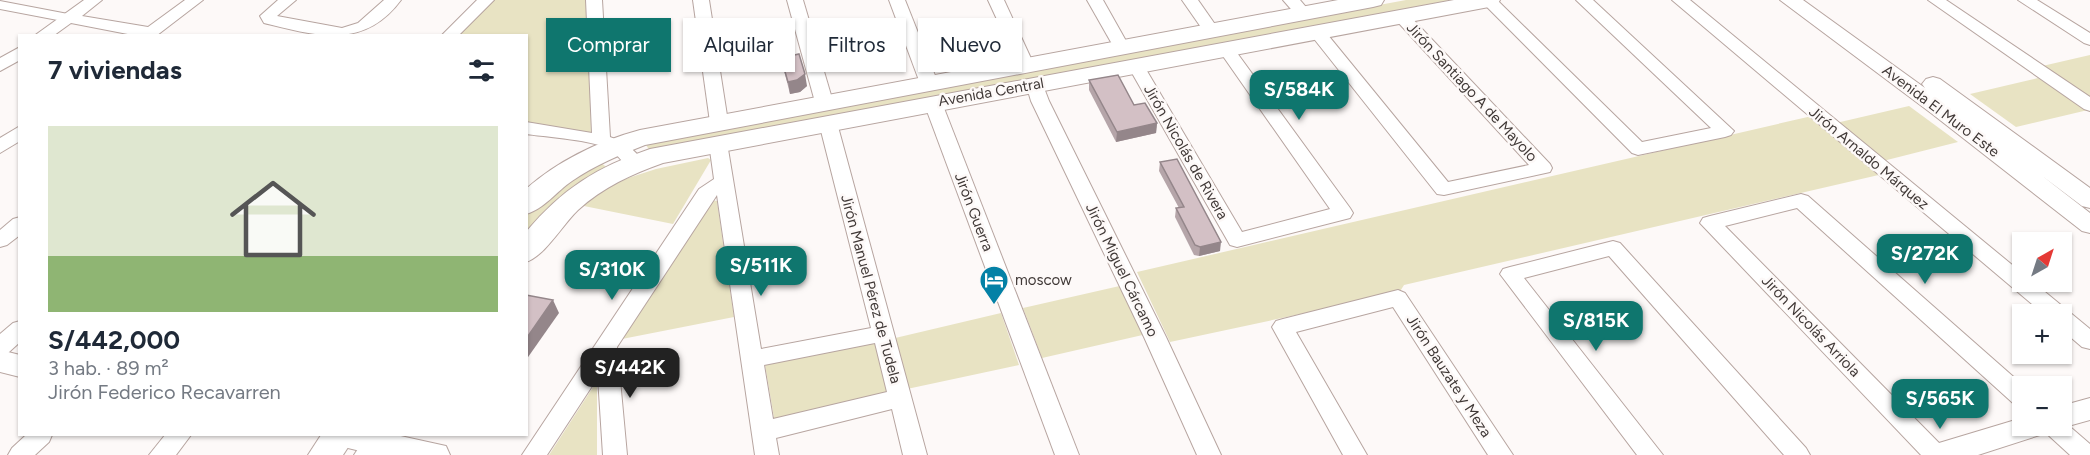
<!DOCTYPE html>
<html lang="es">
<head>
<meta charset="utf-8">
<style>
  body { margin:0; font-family:Figtree,sans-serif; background:#f2f2f3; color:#1f2937; height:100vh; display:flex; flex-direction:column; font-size:22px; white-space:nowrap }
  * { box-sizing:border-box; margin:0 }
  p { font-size:20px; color:#747a83 }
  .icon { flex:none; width:33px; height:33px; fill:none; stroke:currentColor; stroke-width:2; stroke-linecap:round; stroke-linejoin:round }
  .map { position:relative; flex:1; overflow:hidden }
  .details { position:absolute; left:18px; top:34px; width:510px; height:402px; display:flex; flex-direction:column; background:#fff; border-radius:0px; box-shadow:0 2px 4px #0004 }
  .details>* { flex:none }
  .top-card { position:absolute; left:546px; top:18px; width:570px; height:54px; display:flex; gap:12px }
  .needle { width:39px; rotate:39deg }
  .controls { position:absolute; left:2012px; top:232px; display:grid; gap:12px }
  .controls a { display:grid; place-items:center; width:60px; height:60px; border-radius:0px; background:#fff; box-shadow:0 2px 4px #0004; font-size:30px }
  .price { position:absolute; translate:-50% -51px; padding:0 14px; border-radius:12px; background:#0f766e; color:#fff; font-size:20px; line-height:39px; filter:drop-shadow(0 2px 3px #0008) }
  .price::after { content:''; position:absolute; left:50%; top:36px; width:18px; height:14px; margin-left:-9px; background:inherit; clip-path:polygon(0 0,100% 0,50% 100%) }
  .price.active { background:#222; color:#fff }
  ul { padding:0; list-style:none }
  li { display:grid; align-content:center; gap:12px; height:318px; padding:0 30px }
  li+li { border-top:2px solid #e0e1e3 }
  li span { display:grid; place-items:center; height:186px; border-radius:0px; color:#555 }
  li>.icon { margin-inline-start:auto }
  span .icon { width:108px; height:108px; fill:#fffc; stroke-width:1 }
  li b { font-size:26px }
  h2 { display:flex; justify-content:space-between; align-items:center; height:72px; padding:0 30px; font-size:26px }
  .pill { padding:0 21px; border-radius:0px; background:#fff; box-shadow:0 2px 4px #0004; font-size:21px; line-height:54px }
  .pill.active { background:#0f766e; color:#fff }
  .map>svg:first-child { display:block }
  .green { fill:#e8e3c3 }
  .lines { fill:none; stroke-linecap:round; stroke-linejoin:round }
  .pedestrian-casing { stroke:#b7a5a0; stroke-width:2 }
  .minor-casing { stroke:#b7a5a0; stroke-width:2 }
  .tertiary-casing { stroke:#b7a5a0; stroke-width:2 }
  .secondary-casing { stroke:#b7a5a0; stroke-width:2 }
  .pedestrian { fill:#fff; fill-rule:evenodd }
  .minor { fill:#fff; fill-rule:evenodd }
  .tertiary { fill:#fff; fill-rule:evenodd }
  .secondary { fill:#fff; fill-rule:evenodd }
  .wall { fill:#b5a5a9 }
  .shaded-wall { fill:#94868a }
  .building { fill:#d3c0c5; stroke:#94868a; stroke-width:1.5 }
  .labels { text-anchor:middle; stroke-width:5; stroke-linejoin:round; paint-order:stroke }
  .street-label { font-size:15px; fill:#403937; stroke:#fdf9f8 }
  .poi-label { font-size:15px; fill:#403937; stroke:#fdf9f8; text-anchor:start }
</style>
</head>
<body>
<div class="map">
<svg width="2090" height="455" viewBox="0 0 2090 455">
  <rect width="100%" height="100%" fill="#fdf9f8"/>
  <g class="green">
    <polygon points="490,0 589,0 591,135 527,126 526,36 453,36"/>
    <polygon points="1406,0 1451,0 650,151 646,145 653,140"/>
    <polygon points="2090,55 2090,101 2038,67"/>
    <polygon points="2038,78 2088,110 2016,127 1970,94"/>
    <polygon points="1909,106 1958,142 1883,161 1836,123"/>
    <polygon points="1812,116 1883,174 1404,285 1399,293 1170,342 1137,272"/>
    <polygon points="708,158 711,160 673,224 579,205 622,180 656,169"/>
    <polygon points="596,159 609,169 527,239 527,211"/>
    <polygon points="711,200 717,201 734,317 622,339"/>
    <polygon points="1124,285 1147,334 1042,358 1023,308"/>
    <polygon points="1001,313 1019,365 907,389 891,339"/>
    <polygon points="875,341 891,396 775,424 765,365"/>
    <polygon points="597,381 597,455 549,455"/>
  </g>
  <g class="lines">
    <g class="pedestrian-casing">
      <polygon id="pedestrian" points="0,1 68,14 74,18 68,22 0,9"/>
    </g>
    <g class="minor-casing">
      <g id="minor">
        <polygon points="84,0 102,0 82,16 148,27 185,0 203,0 156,36 138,36 71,23 53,36 34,36"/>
        <path d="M 278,0 L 296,0 L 277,16 L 342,28 L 358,23 L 384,0 L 401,0 C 364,50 317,36 264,23 L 260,16 Z"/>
        <polygon points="477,0 494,0 458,36 441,36"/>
        <path d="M 586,0 L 602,0 L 610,137 C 624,142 636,150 644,163 L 642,167 C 626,172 622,158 611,150 C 595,140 547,137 526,134 L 526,122 L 592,133 Z"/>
        <polygon points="693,0 709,0 728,122 725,126 713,126 710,122"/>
        <polygon points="787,0 803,0 833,102 830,106 818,106 815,102"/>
        <polygon points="889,0 905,0 938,83 935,87 923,87 920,83"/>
        <polygon points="988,0 1004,0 1034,65 1032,69 1020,69 1018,65"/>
        <polygon points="1087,0 1103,0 1130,48 1128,51 1116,51"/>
        <polygon points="1182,0 1198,0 1219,30 1217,33 1205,33"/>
        <polygon points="1283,0 1300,0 1311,13 1309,16 1297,16"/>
        <polygon points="1480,0 1497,0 1642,142 1711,128 1576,0 1593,0 1734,131 1731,135 1725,137 1638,155 1632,153"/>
        <polygon points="1672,0 1690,0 2022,273 2022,282 2033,282 2090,329 2090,349 2082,347 2061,329 2061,315 2045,315"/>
        <polygon points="1928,0 1946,0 2090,97 2090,111 2084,109"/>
        <polygon points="2018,0 2037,0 2090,33 2090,45 2084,43"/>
        <polygon points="1401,11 1407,13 1550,164 1552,168 1550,172 1444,195 1437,194 1311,35 1309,32 1311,29 1323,29 1448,182 1529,165 1395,19 1393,16 1395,13"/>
        <polygon points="1226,44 1232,46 1350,208 1353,213 1350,218 1237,247 1230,245 1128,66 1130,62 1142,62 1144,66 1242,232 1330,209 1218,49"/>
        <polygon points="20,47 20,60 0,71 0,58"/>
        <polygon points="1035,79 1041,80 1049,101 1166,337 1221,455 1197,455 1144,337 1031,101 1026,84 1029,80"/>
        <polygon points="933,98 939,99 942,103 1079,455 1055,455 924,103 927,99"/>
        <path d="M 828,117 L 834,119 L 837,123 L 927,455 L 903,455 L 892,409 L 776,438 L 779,455 L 755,455 L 717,195 L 617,347 L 627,455 L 603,455 L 598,377 L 547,455 L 522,455 L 699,189 L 714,179 L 709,143 L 712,139 L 724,139 L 727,143 L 761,349 L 871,328 L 819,123 L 822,119 ZM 875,343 L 887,392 L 773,419 L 764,365 Z"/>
        <polygon points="20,126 20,141 0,153 0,138"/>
        <polygon points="1801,194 1808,196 2025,387 2022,387 2022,407 2014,404 1797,208 1725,226 1944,448 1948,455 1921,455 1700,223 1703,218 1710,216"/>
        <polygon points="20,217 20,235 7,245 0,247 0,230 13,219"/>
        <polygon points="1613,241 1620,243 1806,448 1810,455 1784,455 1609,256 1524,278 1663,455 1637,455 1500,274 1503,269 1510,267"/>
        <polygon points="1398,290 1405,293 1513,455 1488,455 1393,307 1296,332 1367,455 1343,455 1272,327 1276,321 1283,319"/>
        <polygon points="20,321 20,342 8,353 0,355 0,334 13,323"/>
        <polygon points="2061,419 2090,444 2090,455 2070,455 2046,433 2043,426 2061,426"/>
        <polygon points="26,435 52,435 49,442 35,455 8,455 12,448"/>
        <polygon points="165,435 191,435 176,455 149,455"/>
      </g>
    </g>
    <g class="tertiary-casing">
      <g id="tertiary">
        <polygon points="1780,0 1803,0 1925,88 1922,84 1926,79 1933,77 1940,79 2090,188 2090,208 2082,206 2041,175 2090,213 2090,233 2082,231 1931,113"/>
        <polygon points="0,350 20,355 20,377 0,372"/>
        <polygon points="2090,398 2090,420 2061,428 2054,426 2061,426 2061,406"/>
        <polygon points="2022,418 2022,426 2047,426 2043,434 1978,455 1925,455 1929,446"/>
        <polygon points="323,435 396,435 446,446 450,455 377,455 327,443"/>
      </g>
    </g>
    <g class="secondary-casing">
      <g id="secondary">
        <path d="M 1338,0 L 1384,0 L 1381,5 L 1373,7 L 645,145 C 620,155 595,165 572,181 C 557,191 544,209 526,214 L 526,189 C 558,161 599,141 640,130 Z"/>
        <path d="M 1454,0 L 1500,0 L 1497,5 L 1489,7 L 663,163 C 632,174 603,187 578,210 C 563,224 545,256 526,262 L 526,232 C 562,189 597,167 650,149 Z"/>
        <polygon points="321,435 356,435 343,455 308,455"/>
        <polygon points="367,435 402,435 389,455 354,455"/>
      </g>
    </g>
    <use href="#pedestrian" class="pedestrian"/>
    <use href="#minor" class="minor"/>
    <use href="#tertiary" class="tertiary"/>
    <use href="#secondary" class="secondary"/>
  </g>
  <g class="wall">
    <polygon points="781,58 807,86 800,92 790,94"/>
    <polygon points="1089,80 1134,105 1157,123 1156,133 1116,142 1089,90"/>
    <polygon points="1160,162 1220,251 1199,256 1194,255 1175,217 1176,208 1179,208 1159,171"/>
  </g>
  <g class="shaded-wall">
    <polygon points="805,74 807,86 800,92 790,94 788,82"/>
    <polygon points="1157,123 1156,133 1116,142 1117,132"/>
    <polygon points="1221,242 1220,251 1199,256 1200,247"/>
    <polygon points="553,300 559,313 526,360 526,339"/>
  </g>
  <g class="building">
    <polygon points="799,54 805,74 797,80 788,82 781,58"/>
    <polygon points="1118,75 1134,105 1145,103 1157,123 1117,132 1089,80"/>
    <polygon points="1177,159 1221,242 1200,247 1195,245 1176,208 1184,207 1160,162"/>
    <polygon points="526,295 553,300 526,339"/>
  </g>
  <defs>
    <g id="hotel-pin" transform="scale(1.5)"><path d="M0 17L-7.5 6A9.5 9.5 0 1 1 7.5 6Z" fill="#0481a6" stroke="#fdf9f8"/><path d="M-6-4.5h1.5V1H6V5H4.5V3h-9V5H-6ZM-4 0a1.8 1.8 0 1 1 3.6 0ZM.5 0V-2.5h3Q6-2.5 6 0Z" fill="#fff"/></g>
  </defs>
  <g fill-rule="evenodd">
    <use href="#hotel-pin" x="994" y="280"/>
  </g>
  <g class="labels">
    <g class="street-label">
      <text transform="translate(991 92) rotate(-10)" y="5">Avenida Central</text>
      <text transform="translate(1472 92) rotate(47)" y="5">Jirón Santiago A de Mayolo</text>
      <text transform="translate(1941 111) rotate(37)" y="5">Avenida El Muro Este</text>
      <text transform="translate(1186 152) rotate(60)" y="5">Jirón Nicolás de Rivera</text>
      <text transform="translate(1869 158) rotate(40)" y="5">Jirón Arnaldo Márquez</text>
      <text transform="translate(974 212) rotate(69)" y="5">Jirón Guerra</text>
      <text transform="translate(1122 270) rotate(64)" y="5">Jirón Miguel Cárcamo</text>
      <text transform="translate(871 289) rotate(75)" y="5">Jirón Manuel Pérez de Tudela</text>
      <text transform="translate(1811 326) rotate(46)" y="5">Jirón Nicolás Arriola</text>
      <text transform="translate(1449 376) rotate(57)" y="5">Jirón Bauzate y Meza</text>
    </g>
    <g class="poi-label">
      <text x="1015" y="285">moscow</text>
    </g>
  </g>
</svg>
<div class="controls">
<a><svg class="needle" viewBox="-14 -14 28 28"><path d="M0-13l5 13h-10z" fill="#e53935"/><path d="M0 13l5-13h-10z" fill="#747a83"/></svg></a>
<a>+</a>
<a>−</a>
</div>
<b class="price" style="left:1299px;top:121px">S/584K</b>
<b class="price" style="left:1925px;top:285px">S/272K</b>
<b class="price" style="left:761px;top:297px">S/511K</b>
<b class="price" style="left:612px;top:301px">S/310K</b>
<b class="price" style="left:1596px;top:352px">S/815K</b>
<b class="price active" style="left:630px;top:399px">S/442K</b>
<b class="price" style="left:1940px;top:430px">S/565K</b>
<div class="top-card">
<a class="pill active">Comprar</a>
<a class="pill">Alquilar</a>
<a class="pill">Filtros</a>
<a class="pill">Nuevo</a>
</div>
<section class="details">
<h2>7 viviendas<svg class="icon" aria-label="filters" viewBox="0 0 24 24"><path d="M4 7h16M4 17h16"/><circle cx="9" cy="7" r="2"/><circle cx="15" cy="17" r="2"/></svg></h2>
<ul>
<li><span style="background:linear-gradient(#dfe7d0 70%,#8fb573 0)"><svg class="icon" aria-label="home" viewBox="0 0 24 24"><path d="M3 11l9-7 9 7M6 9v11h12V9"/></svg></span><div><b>S/442,000</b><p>3 hab. · 89 m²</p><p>Jirón Federico Recavarren</p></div></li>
</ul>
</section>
</div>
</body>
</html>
